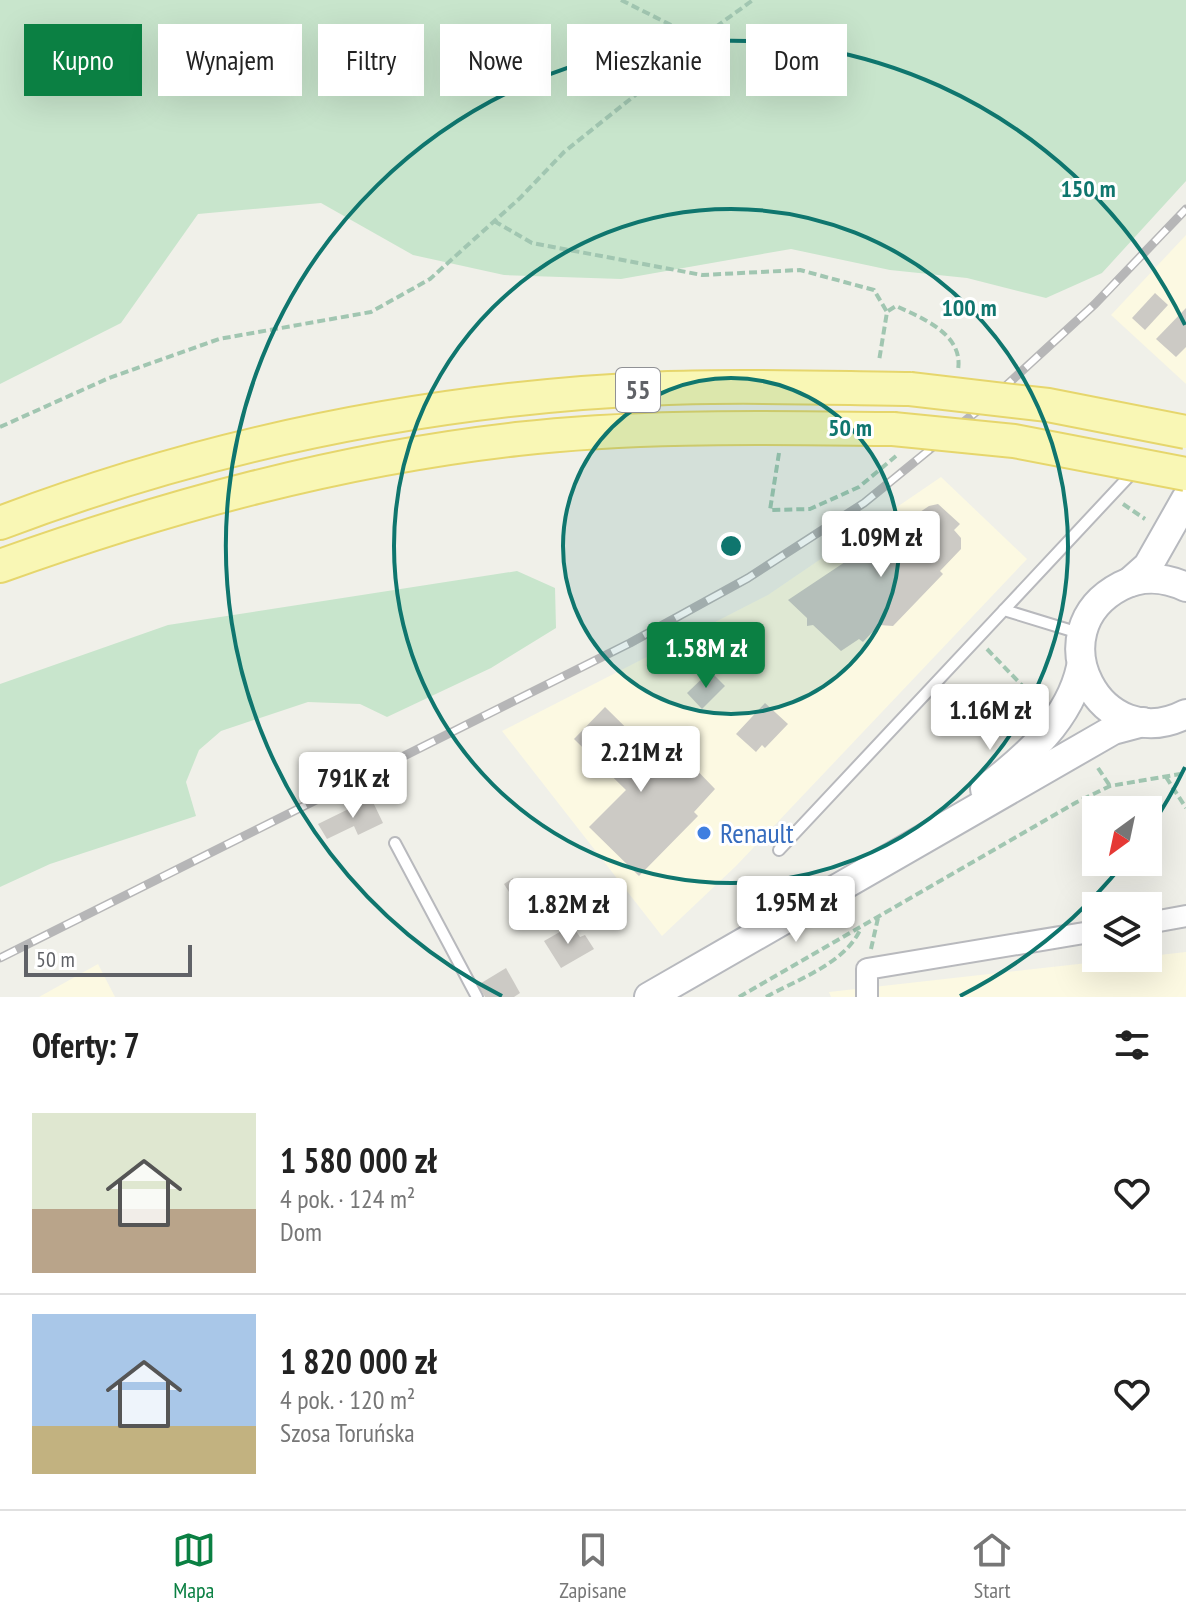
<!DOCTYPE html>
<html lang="pl">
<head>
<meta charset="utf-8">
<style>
  body { margin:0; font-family:"PT Sans Narrow",sans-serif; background:#f6f6f6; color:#222; height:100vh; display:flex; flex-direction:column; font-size:30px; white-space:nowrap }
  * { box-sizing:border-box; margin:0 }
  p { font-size:26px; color:#767676 }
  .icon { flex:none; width:44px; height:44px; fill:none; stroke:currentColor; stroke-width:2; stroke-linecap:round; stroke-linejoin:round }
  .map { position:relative; height:997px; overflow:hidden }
  .drawer { display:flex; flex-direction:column; background:#fff; flex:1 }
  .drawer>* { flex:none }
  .banner { position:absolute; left:24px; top:24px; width:1138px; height:72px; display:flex; gap:16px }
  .needle { width:52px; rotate:213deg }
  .controls { position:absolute; left:1082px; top:796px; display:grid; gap:16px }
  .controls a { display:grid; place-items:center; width:80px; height:80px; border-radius:0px; background:#fff; box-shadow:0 8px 32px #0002; font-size:40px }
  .scale { position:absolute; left:24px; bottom:20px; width:168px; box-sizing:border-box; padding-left:8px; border:4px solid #606267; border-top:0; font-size:22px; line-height:28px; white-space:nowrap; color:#606267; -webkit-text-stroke:6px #fff; paint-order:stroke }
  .price { position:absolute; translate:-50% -68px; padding:0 18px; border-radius:8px; background:#fff; color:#222; font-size:26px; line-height:52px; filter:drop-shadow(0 2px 4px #0008) }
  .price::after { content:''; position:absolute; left:50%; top:48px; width:24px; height:18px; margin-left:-12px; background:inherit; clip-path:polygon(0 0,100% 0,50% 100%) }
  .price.current { background:#0b8043; color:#fff }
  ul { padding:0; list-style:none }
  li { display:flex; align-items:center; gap:24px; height:200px; padding:0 32px }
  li+li { border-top:2px solid #e0e0e0 }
  li span { display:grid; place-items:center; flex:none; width:224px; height:160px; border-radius:0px; color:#555 }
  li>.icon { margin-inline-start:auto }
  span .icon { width:96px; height:96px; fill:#fffc; stroke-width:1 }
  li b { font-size:34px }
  h2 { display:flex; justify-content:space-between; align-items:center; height:96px; padding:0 32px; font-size:34px }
  .tag { padding:0 28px; border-radius:0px; background:#fff; box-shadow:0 8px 32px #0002; font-size:28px; line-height:72px }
  .tag.current { background:#0b8043; color:#fff }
  .menu { display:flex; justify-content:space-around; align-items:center; height:112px; border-top:2px solid #e0e0e0; background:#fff; font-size:22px; color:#767676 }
  .menu a { display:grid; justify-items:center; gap:4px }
  .menu .current { color:#0b8043 }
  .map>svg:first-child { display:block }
  .commercial { fill:#fcf9e2 }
  .green { fill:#c8e5cc }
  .building { fill:#cccac5 }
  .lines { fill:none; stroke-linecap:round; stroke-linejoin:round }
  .lane-casing { stroke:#b8b9bd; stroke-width:14 }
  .street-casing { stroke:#b8b9bd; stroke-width:24 }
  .secondary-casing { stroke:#b7b9be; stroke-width:32 }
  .primary-casing { stroke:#e6d66c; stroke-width:36 }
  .path { stroke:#a1c6b1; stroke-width:4; stroke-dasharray:8 4; stroke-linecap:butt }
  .lane { stroke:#fff; stroke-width:10 }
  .street { stroke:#fff; stroke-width:20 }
  .secondary { stroke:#fff; stroke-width:28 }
  .primary { stroke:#f9f7b5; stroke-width:32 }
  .rail-casing { stroke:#b6b6b7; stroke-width:9 }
  .rail { stroke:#fff; stroke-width:6; stroke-dasharray:18; stroke-linecap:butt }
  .primary-bridge-casing { stroke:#e6d66c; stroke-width:36; stroke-linecap:butt }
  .primary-bridge { stroke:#f9f7b5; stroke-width:32 }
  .ring { fill:none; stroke:#0f766e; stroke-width:4 }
  .shop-dot { fill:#3f7fe0; stroke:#fff; stroke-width:3 }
  .labels { text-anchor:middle; stroke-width:6; stroke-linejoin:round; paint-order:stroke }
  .shield { fill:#fff; stroke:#909195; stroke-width:2 }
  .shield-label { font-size:26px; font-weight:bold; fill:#606267 }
  .shop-label { font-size:28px; fill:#366cbe; stroke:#fff; text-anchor:start }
  .centre { fill:#0f766e; stroke:#fff; stroke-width:4 }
  .ring-label { font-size:24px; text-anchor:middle; font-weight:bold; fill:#0f766e; stroke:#fff; stroke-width:6; stroke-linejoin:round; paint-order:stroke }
</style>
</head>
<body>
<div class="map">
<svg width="1186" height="997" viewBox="0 0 1186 997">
  <rect width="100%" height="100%" fill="#f0f0e9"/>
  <g class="commercial">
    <polygon points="1186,235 1186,384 1111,315"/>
    <polygon points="941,477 1027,559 736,866 662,936 502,731 768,595"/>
    <polygon points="1186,952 1186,997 831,997 829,992"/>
    <polygon points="98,964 115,997 39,997"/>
  </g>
  <g class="green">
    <polygon points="0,0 1186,0 1186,181 1102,273 1046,298 967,278 890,270 791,249 621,279 504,275 413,255 321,203 198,214 121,323 0,384"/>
    <polygon points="517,571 555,588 556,628 491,668 387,717 360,704 308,702 221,731 199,750 186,782 196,816 50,864 0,887 0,684 168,625"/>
  </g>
  <g class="building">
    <polygon points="1155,293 1168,305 1145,330 1132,318"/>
    <polygon points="1186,308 1186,347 1176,357 1156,339"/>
    <polygon points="938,504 960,524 954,530 961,538 961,549 940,571 943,574 893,626 879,625 863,642 859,639 841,651 813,625 807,626 807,618 788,600 929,506"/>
    <polygon points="710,671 725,686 702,709 687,693"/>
    <polygon points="765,703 788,724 765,748 762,745 756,752 736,734"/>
    <polygon points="605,707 674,775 688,761 715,789 694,812 698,816 639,876 589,827 626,790 574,739"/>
    <polygon points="371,798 383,823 358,835 354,826 327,839 318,824"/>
    <polygon points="513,878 523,894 514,900 504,884"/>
    <polygon points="572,925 580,937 585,935 594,949 561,968 544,941"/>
    <polygon points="506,968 520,993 514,997 485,997 478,985"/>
  </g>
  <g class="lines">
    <g class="lane-casing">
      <g id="lane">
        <polyline points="1004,610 1134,471"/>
        <polyline points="395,843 477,997"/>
        <polyline points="779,850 1004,610 1079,633"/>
      </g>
    </g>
    <g class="street-casing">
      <g id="street">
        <polyline points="1148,923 1186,916"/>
        <polyline points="867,997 867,969 1096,931"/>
      </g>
    </g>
    <g class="secondary-casing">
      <g id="secondary">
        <polyline points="1130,582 1148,566 1186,499"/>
        <path d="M 1186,587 C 1164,577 1143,575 1121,586 C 1034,631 1101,758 1186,714"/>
        <path d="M 985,789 C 1026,758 1070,719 1081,667"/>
        <polyline points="649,997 1113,730 1143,722"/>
      </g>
    </g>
    <g class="primary-casing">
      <g id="primary">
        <path d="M 0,523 C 214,442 440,397 668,388 C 748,385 830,388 910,389"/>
        <path d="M 0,566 C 168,506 339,459 517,439 C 642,425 768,428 893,429"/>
      </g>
    </g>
    <g class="path">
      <polyline points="621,0 699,39"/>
      <polyline points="494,221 532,243 702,275 800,270 874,290 887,312 879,361"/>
      <path d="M 888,311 L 896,306 C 922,318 964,334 958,370"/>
      <polyline points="0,427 109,378 219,339 371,312 430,279 520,198 564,152 658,77 699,39 753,0"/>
      <polyline points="779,453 770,510 810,509 859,487 896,456"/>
      <polyline points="1123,504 1145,519"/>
      <polyline points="987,649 1039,703"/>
      <polyline points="1098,768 1110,786"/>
      <polyline points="1166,777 1186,808"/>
      <polyline points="871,949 878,918"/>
      <polyline points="739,997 1077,802 1110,786 1186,773"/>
      <path d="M 766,997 C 798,979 844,964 860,930"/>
    </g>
    <use href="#lane" class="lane"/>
    <use href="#street" class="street"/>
    <use href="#secondary" class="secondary"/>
    <use href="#primary" class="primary"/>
    <g class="rail-casing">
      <polyline id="rail" points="0,958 630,643 748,578 864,503 987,403 1095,304 1186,209"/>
    </g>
    <use href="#rail" class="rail"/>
    <g class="primary-bridge-casing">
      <g id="primary-bridge">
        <polyline points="910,389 1048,405 1186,432"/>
        <polyline points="893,429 1014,441 1186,474"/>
      </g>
    </g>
    <use href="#primary-bridge" class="primary-bridge"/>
  </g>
  <circle cx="731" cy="546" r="168" fill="#0f766e" fill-opacity=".12"/>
  <g class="ring">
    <circle cx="731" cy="546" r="168"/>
    <circle cx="731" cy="546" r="337"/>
    <path d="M1185 767A505 505 0 0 1 1150 828M1123 864A505 505 0 0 1 960 996M502 996A505 505 0 1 1 1185 325"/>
  </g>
  <circle class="shop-dot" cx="704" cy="833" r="8"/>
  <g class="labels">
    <rect class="shield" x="616" y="368" width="44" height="44" rx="6"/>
    <g class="shield-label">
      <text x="638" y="399">55</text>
    </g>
    <g class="shop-label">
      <text x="720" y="843">Renault</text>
    </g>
  </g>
  <circle cx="731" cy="546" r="12" class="centre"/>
  <g class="ring-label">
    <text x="1088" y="197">150 m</text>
    <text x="969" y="316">100 m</text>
    <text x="850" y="436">50 m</text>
  </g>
</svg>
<div class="controls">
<a><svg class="needle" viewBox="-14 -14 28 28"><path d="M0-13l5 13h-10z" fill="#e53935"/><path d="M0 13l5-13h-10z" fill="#767676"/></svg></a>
<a><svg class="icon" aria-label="layers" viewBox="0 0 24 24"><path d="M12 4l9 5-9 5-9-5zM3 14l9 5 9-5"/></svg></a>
</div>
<div class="scale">50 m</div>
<b class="price" style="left:881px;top:579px">1.09M zł</b>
<b class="price current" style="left:706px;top:690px">1.58M zł</b>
<b class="price" style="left:990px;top:752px">1.16M zł</b>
<b class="price" style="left:641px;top:794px">2.21M zł</b>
<b class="price" style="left:353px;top:820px">791K zł</b>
<b class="price" style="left:796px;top:944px">1.95M zł</b>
<b class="price" style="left:568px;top:946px">1.82M zł</b>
<div class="banner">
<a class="tag current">Kupno</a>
<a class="tag">Wynajem</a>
<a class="tag">Filtry</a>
<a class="tag">Nowe</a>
<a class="tag">Mieszkanie</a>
<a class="tag">Dom</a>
</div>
</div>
<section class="drawer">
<h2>Oferty: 7<svg class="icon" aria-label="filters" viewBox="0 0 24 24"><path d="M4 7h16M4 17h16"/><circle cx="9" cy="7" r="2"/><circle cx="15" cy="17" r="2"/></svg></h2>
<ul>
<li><span style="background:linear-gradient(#dfe7d0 60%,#b9a48a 0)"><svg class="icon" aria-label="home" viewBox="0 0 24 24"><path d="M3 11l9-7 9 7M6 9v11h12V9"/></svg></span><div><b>1 580 000 zł</b><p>4 pok. · 124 m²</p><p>Dom</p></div><svg class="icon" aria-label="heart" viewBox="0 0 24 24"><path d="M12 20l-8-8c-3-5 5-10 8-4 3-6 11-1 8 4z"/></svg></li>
<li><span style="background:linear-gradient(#a9c7e8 70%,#c2b280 0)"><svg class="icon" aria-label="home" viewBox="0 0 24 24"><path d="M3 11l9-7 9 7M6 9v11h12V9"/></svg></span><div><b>1 820 000 zł</b><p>4 pok. · 120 m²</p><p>Szosa Toruńska</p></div><svg class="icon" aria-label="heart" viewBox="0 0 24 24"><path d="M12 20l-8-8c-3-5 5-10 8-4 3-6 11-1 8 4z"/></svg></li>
</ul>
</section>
<nav class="menu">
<a class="current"><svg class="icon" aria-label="map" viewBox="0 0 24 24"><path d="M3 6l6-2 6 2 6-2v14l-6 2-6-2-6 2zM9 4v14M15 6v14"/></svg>Mapa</a>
<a><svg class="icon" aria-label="saved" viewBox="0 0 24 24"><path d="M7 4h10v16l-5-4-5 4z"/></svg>Zapisane</a>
<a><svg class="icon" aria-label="home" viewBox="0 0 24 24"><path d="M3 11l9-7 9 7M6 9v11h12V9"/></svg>Start</a>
</nav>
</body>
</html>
